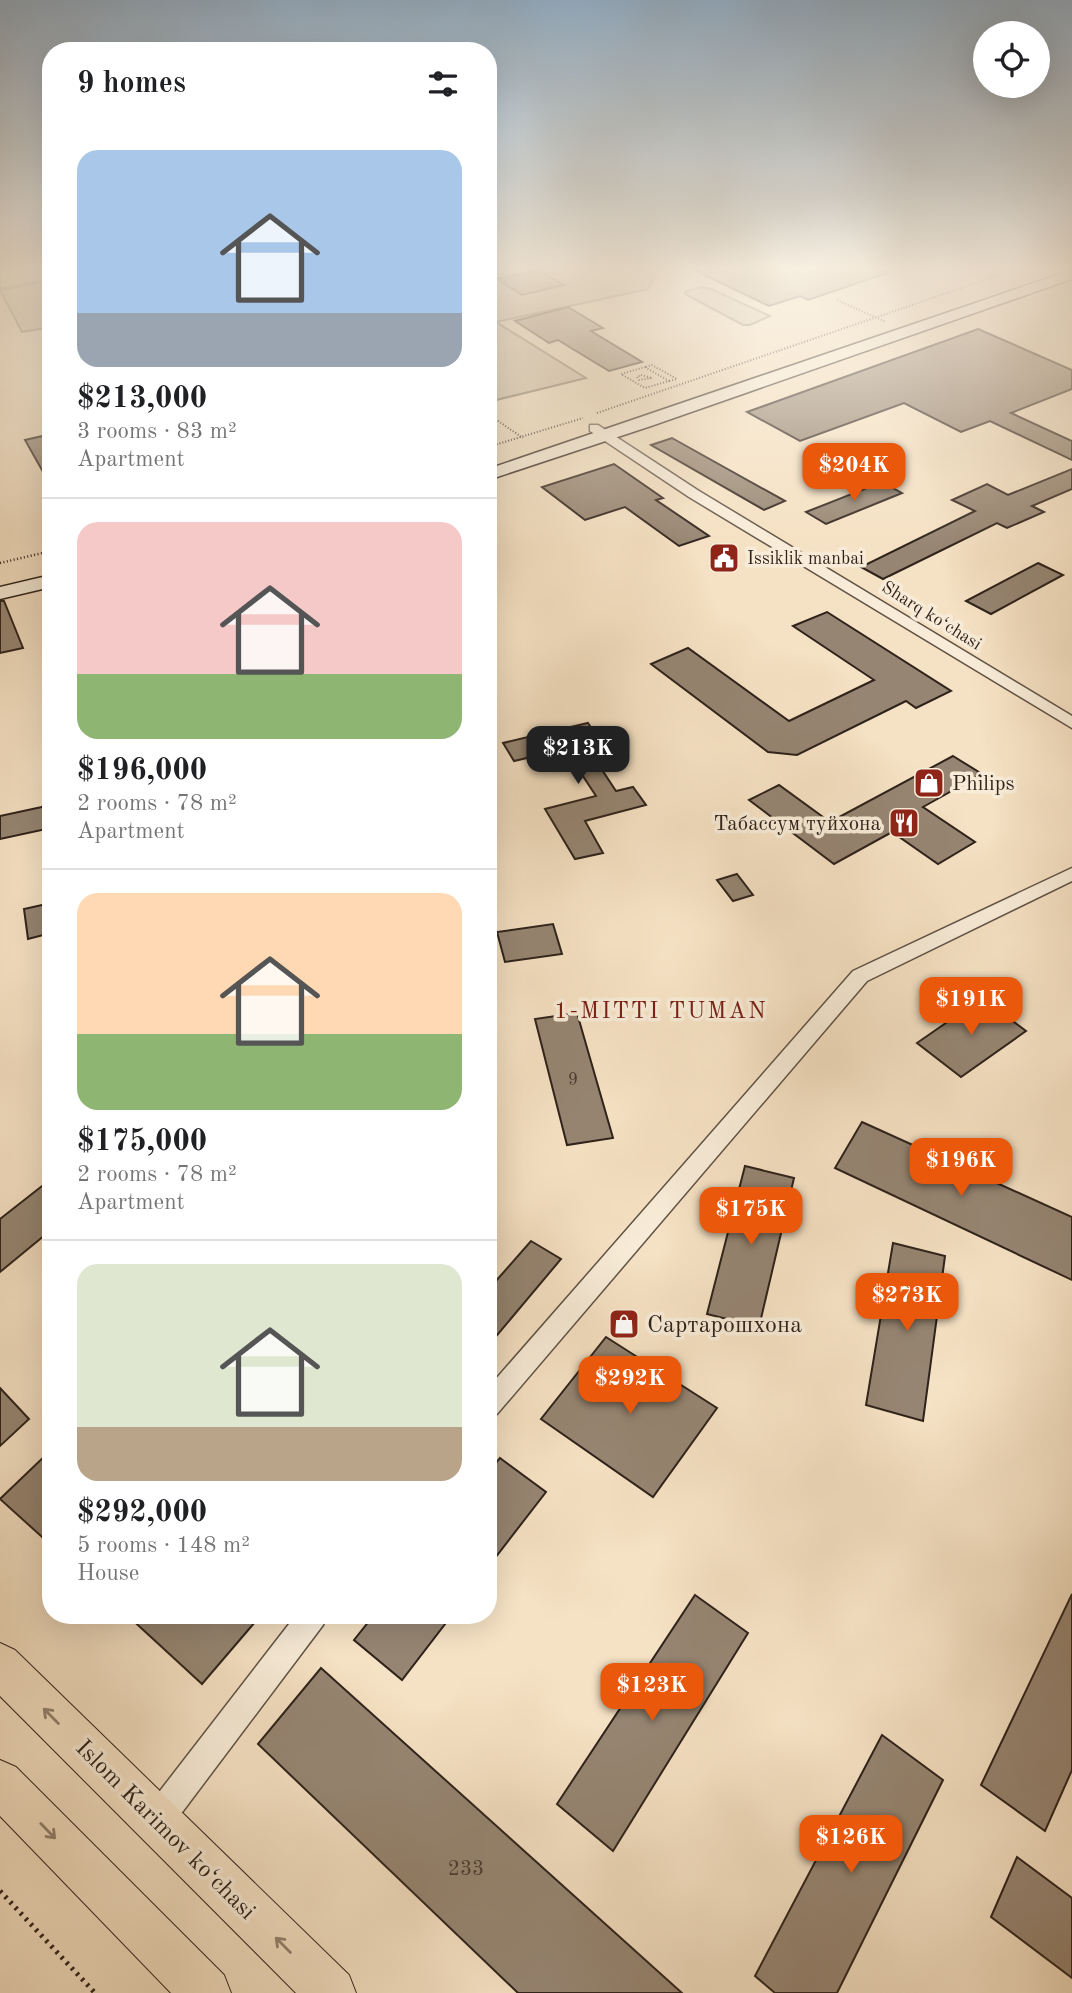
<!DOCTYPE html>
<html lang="en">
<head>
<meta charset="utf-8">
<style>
  body { margin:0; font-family:"Old Standard TT",serif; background:#f2f2f2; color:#202124; height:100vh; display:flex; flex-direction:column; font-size:26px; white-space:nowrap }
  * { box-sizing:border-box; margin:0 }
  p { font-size:23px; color:#757577 }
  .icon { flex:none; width:38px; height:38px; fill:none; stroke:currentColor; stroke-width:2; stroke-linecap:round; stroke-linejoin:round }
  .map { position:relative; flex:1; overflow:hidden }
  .panel { position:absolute; left:42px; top:42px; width:455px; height:1582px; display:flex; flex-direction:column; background:#fff; border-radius:28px; box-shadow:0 7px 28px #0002 }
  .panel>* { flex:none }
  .controls { position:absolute; left:973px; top:21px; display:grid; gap:14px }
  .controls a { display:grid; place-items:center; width:77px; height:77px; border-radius:50%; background:#fff; box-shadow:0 7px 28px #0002; font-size:35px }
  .price { position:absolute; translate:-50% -60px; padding:0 16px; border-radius:14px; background:#ea580c; color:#fff; font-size:23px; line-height:46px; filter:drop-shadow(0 2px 4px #0008) }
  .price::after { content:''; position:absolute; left:50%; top:42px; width:21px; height:16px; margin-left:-10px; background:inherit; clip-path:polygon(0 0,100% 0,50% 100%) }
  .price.on { background:#222; color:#fff }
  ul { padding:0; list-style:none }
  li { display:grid; align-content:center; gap:14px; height:371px; padding:0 35px }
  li+li { border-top:2px solid #e0e0e0 }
  li span { display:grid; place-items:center; height:217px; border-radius:21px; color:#555 }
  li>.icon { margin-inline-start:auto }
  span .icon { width:126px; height:126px; fill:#fffc; stroke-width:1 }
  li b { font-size:30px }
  h2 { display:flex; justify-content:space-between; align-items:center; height:84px; padding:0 35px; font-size:30px }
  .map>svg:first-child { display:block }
  .green { fill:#d3c1a6; stroke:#817260; stroke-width:2 }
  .building { fill:#968572; stroke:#2f221b; stroke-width:2 }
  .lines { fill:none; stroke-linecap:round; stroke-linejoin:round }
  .minor-casing { stroke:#605245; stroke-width:3 }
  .secondary-casing { stroke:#2f221b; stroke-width:3 }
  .primary-casing { stroke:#2f221b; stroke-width:2 }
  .path-far2 { stroke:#2f221b; stroke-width:2; stroke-dasharray:1 2; stroke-linecap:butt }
  .path-far1 { stroke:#2f221b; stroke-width:2.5; stroke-dasharray:1 2.5; stroke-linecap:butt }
  .path { stroke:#2f221b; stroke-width:5; stroke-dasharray:2.5 5; stroke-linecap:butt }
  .minor { fill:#f8ecd8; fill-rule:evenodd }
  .secondary { fill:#f8ecd8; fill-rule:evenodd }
  .primary { fill:#f5e1c3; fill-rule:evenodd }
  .oneway { stroke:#92826f }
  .labels { text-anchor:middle; stroke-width:7; stroke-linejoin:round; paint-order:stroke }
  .far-poi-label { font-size:18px; fill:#2f221b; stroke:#f8ecd8; text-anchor:start }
  .far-street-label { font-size:18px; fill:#2f221b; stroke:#f8ecd8 }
  .number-label { font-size:18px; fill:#493b31 }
  .poi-label { font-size:21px; fill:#2f221b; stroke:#f8ecd8; text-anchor:start }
  .near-number-label { font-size:21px; fill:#493b31 }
  .neighbourhood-label { font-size:23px; letter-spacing:2px; fill:#7a1f14; stroke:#f8ecd8 }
  .near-poi-label { font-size:24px; fill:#2f221b; stroke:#f8ecd8; text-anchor:start }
  .near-street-label { font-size:24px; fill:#2f221b; stroke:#f8ecd8 }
</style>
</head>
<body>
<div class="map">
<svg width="1072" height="1993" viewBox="0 0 1072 1993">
  <rect width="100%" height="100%" fill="#f5e1c3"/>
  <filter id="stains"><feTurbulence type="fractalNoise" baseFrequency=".00286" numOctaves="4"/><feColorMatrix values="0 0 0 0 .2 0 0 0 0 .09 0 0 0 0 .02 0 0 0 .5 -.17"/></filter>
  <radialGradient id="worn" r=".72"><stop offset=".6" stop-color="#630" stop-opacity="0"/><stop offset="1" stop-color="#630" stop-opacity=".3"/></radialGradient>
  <g class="green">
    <polygon points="0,269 51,269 51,279 0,289"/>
    <polygon points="488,269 643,269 655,276 648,289 496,322 586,378 488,402"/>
    <polygon points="51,281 51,327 22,332 0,290"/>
    <polygon points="701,287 709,288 770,316 750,325 743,325 685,294 686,291"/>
  </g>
  <g class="building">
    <polygon points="692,269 886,269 887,273 808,300 800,296 769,306"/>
    <polygon points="538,270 564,285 522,295 497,279"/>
    <polygon points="568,307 603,328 591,331 642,362 609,371 558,340 549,343 515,321"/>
    <polygon points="978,329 1072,370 1072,389 1011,413 1072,441 1072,460 990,421 961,432 904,403 800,441 747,412"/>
    <polygon points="51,434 51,486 25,440"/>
    <polygon points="672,438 785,501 764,510 651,445"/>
    <polygon points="614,464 663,498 656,500 709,536 679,546 625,507 585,520 542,487"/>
    <polygon points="1072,469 1072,489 1032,506 1044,512 1007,528 997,523 883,579 861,567 975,511 952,500 987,484 1008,495"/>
    <polygon points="882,482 902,493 826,524 806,512"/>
    <polygon points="1038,563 1063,575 991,614 966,601"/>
    <polygon points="0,601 4,601 23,648 0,653"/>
    <polygon points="827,612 951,691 916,708 906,701 797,755 768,752 651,664 688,648 789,721 874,680 793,626"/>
    <polygon points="588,723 600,741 585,744 616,791 633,787 646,805 585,821 603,853 575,859 545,809 596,796 565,749 514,761 503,743"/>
    <polygon points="953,756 982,774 923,807 975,842 938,864 892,832 834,864 749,800 779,785 830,822"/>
    <polygon points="51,805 51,828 0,839 0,816"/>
    <polygon points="737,874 753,895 733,901 717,880"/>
    <polygon points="51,903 51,933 28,939 24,909"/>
    <polygon points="553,924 562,954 505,962 497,932"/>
    <polygon points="982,998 1026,1031 961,1077 917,1043"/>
    <polygon points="577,1013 613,1138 567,1145 535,1019"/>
    <polygon points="862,1122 1072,1217 1072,1280 835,1168"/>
    <polygon points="745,1166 794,1178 759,1327 707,1314"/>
    <polygon points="51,1179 51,1230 0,1272 0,1219"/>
    <polygon points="531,1241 561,1259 488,1346 488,1290"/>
    <polygon points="893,1243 945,1256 923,1421 866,1405"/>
    <polygon points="606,1337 717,1408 653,1497 541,1419"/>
    <polygon points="0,1388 29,1419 0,1446"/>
    <polygon points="51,1450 51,1545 0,1499"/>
    <polygon points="500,1458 546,1492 488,1567 488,1473"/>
    <polygon points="1072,1594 1072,1770 1045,1831 981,1785"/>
    <polygon points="695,1595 748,1633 613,1851 557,1804"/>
    <polygon points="127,1615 261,1615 202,1684"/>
    <polygon points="374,1615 452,1615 402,1680 354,1640"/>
    <polygon points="321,1668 682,1993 518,1993 258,1744"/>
    <polygon points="882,1735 943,1780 837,1993 775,1993 755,1976"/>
    <polygon points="1017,1857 1072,1898 1072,1978 991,1917"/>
  </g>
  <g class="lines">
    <g class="minor-casing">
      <g id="minor">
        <polygon points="590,425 598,425 699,491 1072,716 1072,728 689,497 590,431"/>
        <polygon points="1072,868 1072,881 867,981 497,1414 488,1417 488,1388 853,971"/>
        <polygon points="296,1615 327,1615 323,1625 168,1831 157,1835 146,1831 142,1820 146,1809"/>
      </g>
    </g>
    <g class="secondary-casing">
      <g id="secondary">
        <polygon points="1072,270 1072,279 651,426 488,480 488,469"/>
        <polygon points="51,575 51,587 0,599 0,587"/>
      </g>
    </g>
    <g class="primary-casing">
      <g id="primary">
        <polygon points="0,1643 15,1650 349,1975 356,1993 296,1993 0,1696"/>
        <polygon points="0,1760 16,1767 224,1975 231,1993 171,1993 0,1816"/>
      </g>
    </g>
    <g class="path-far2">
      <polyline points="837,300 886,322"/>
      <polygon points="645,367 669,381 645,388 621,374"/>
      <polyline points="646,367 652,365 677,379 669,381"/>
      <polygon points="641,375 652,378 639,380 637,377"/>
      <polyline points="597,413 1017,269"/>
      <polyline points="488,414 523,438"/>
      <polyline points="488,447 583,418"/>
    </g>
    <polyline class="path-far1" points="0,563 51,551"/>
    <polyline class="path" points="0,1891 95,1993"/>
    <use href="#minor" class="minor"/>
    <use href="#secondary" class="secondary"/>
    <use href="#primary" class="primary"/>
  </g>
  <defs><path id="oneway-shaft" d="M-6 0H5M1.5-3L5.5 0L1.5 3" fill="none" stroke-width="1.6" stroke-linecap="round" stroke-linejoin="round" transform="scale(1.75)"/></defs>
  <g class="oneway">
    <use href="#oneway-shaft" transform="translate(51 1716) rotate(-135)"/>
    <use href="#oneway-shaft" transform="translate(48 1831) rotate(46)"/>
    <use href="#oneway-shaft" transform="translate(283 1945) rotate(-135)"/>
  </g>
  <linearGradient id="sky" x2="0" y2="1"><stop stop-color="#92acc2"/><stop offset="0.49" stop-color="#faf2e4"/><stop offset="1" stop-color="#faf2e4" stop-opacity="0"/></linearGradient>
  <rect width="1072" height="548" fill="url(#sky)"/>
  <defs>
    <g id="civic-square" transform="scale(1.575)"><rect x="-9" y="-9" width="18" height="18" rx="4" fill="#8f2418" stroke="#f8ecd8"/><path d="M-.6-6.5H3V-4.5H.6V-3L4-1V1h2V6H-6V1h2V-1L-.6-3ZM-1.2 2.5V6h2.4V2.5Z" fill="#fff"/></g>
    <g id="shop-square" transform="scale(1.575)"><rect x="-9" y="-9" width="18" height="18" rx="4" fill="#8f2418" stroke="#f8ecd8"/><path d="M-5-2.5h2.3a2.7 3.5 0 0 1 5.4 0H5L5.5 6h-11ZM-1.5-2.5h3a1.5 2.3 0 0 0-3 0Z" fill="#fff"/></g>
    <g id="restaurant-square" transform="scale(1.575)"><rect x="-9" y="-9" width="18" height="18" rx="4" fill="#8f2418" stroke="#f8ecd8"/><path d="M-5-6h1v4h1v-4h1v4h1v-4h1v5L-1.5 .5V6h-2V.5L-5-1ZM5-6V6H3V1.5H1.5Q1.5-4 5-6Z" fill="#fff"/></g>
  </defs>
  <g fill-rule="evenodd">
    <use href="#civic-square" x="724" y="558"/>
    <use href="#shop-square" x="929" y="783"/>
    <use href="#restaurant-square" x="904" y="823"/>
    <use href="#shop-square" x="624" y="1324"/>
  </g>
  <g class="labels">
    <g class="far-poi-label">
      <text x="747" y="564">Issiklik manbai</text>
    </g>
    <g class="far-street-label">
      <text transform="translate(932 615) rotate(32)" y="6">Sharq ko‘chasi</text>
    </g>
    <g class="number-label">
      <text x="573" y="1085">9</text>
    </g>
    <g class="poi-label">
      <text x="952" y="790">Philips</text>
      <text x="881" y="830" text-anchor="end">Табассум туйхона</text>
    </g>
    <g class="near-number-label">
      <text x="466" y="1875">233</text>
    </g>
    <g class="neighbourhood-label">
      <text x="661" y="1018">1-MITTI TUMAN</text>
    </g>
    <g class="near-poi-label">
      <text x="647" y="1332">Сартарошхона</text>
    </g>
    <g class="near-street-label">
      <text transform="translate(166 1829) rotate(45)" y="8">Islom Karimov ko‘chasi</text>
    </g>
  </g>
  <rect width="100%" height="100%" filter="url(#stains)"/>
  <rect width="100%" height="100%" fill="url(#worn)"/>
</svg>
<div class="controls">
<a><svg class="icon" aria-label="locate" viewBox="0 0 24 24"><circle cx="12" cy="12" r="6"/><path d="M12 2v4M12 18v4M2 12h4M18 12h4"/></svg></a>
</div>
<b class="price" style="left:854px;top:503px">$204K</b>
<b class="price on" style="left:578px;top:786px">$213K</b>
<b class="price" style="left:971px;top:1037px">$191K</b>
<b class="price" style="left:961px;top:1198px">$196K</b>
<b class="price" style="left:751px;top:1247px">$175K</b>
<b class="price" style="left:907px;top:1333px">$273K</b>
<b class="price" style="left:630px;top:1416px">$292K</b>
<b class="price" style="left:652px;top:1723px">$123K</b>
<b class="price" style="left:851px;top:1875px">$126K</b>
<section class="panel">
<h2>9 homes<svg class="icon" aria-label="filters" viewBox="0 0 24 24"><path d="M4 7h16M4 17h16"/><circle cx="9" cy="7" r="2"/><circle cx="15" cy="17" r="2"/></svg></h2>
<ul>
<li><span style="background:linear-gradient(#a9c7e8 75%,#9aa5b1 0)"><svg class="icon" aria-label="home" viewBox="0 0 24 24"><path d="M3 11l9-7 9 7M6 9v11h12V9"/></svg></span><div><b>$213,000</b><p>3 rooms · 83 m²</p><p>Apartment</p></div></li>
<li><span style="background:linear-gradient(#f6c9c9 70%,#8fb573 0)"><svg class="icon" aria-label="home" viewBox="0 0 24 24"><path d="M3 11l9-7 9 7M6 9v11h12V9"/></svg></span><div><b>$196,000</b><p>2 rooms · 78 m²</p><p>Apartment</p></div></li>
<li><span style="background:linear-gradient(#ffd9b3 65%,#8fb573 0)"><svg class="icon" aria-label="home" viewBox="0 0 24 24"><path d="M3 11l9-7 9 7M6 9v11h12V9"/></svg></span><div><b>$175,000</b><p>2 rooms · 78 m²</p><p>Apartment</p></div></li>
<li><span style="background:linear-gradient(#dfe7d0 75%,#b9a48a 0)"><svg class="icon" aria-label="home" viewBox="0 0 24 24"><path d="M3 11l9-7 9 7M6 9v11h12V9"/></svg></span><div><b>$292,000</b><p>5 rooms · 148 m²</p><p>House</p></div></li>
</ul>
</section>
</div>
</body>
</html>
